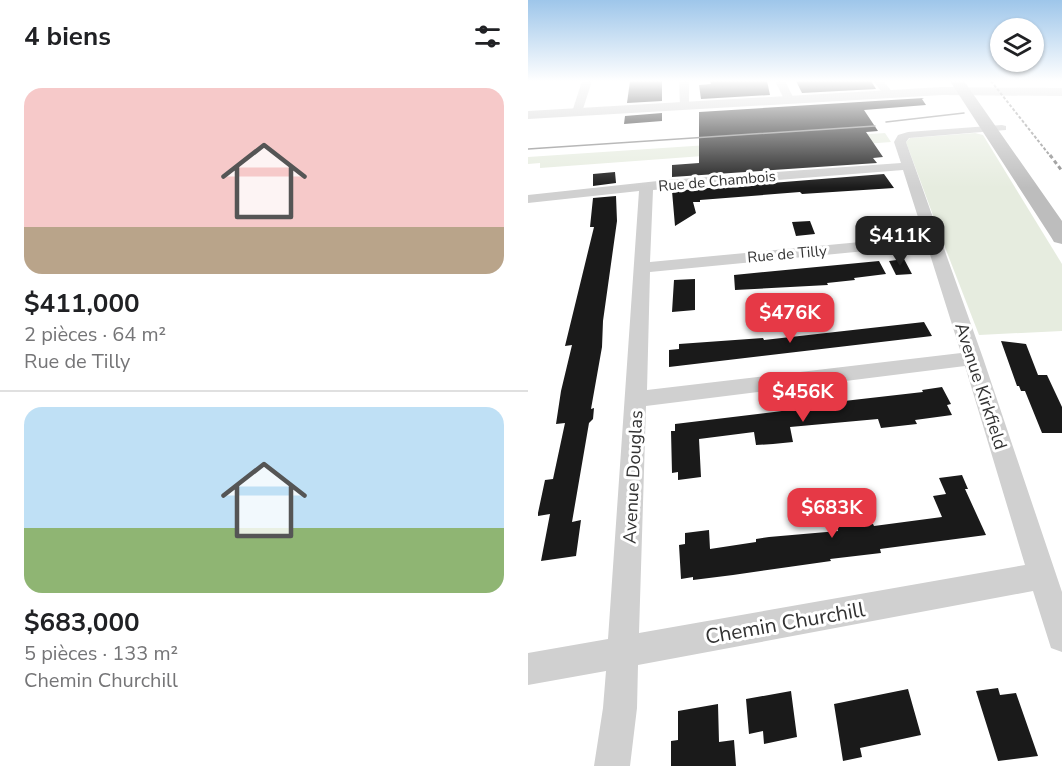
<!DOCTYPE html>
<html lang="fr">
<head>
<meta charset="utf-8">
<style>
  body { margin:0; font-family:"Nunito Sans",sans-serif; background:#f2f2f2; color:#202124; height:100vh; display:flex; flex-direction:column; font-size:22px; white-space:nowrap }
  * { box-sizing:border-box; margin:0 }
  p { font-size:20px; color:#757577 }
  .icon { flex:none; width:33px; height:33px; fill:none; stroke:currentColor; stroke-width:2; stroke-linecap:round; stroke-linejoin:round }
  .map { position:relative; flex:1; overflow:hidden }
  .panel { display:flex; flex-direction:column; background:#fff; width:528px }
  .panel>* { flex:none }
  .tools { position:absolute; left:462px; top:18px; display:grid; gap:12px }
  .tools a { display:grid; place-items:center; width:54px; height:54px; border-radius:50%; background:#fff; box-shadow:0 2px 4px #0004; font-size:30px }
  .price { position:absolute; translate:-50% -51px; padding:0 14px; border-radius:12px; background:#e63946; color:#fff; font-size:20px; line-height:39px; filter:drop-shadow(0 2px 3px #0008) }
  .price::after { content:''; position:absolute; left:50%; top:36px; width:18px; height:14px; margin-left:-9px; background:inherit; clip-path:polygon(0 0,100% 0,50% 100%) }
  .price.on { background:#222; color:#fff }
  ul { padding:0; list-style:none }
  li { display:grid; align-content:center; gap:12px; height:318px; padding:0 24px }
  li+li { border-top:2px solid #e0e0e0 }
  li span { display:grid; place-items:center; height:186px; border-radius:18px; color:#555 }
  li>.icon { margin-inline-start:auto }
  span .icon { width:108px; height:108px; fill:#fffc; stroke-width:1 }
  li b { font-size:26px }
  h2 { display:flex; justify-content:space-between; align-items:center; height:72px; padding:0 24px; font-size:26px }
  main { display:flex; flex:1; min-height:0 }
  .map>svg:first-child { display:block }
  .green { fill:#e6ecdf }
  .building { fill:#1a1a1a }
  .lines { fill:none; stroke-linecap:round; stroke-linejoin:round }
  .minor { fill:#d0d0d0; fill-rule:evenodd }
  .tertiary { fill:#d0d0d0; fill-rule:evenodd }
  .secondary { fill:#bdbdbd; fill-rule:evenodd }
  .tram { stroke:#888; stroke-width:1.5 }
  .rail-far1 { stroke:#888; stroke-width:2; stroke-dasharray:3 2; stroke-linecap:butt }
  .rail { stroke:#888; stroke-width:3; stroke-dasharray:4 3; stroke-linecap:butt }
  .labels { text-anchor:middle; stroke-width:6; stroke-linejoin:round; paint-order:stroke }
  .far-street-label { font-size:15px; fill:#333; stroke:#fff }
  .street-label { font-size:18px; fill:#333; stroke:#fff }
  .near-street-label { font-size:21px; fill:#333; stroke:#fff }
</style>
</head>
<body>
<main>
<section class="panel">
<h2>4 biens<svg class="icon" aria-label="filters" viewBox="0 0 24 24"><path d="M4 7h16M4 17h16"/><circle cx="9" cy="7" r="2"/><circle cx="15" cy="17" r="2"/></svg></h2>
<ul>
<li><span style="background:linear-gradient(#f6c9c9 75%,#b9a48a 0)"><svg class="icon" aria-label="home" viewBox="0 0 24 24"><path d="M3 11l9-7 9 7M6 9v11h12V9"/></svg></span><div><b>$411,000</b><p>2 pièces · 64 m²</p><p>Rue de Tilly</p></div></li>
<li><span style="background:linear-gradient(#bfe0f5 65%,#8fb573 0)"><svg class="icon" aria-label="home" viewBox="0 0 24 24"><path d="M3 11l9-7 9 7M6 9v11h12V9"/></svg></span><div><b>$683,000</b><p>5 pièces · 133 m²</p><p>Chemin Churchill</p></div></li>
</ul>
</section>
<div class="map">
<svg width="534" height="766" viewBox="0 0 534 766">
  <rect width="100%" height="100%" fill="#fff"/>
  <g class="green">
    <polygon points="357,133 363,142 12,168 12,163 0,164 0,157"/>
    <polygon points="447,133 455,135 534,264 534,331 451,335 413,237 378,142 382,138"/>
  </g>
  <g class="building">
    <polygon points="102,81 134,81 134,101 99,103"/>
    <polygon points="182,81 239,81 242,95 173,99 171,85 183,84"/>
    <polygon points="268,81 343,81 348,89 274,93"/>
    <polygon points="396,98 394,99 398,105 336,110 350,131 338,132 355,157 345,158 349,163 144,177 144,165 171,163 171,112"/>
    <polygon points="134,113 134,121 96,124 97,116"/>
    <polygon points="87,172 88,183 65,186 65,174"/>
    <polygon points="356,174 366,188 274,194 272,192 172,200 172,202 165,202 168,213 147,226 144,191"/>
    <polygon points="88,196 89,221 75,321 74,347 63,409 66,408 65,419 61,423 44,522 53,520 48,556 13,561 22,514 10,516 10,513 17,480 25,479 37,423 28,424 33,391 44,345 37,346 66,227 62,227 65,198"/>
    <polygon points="282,221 287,234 268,236 264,222"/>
    <polygon points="376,259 384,274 368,275 361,261"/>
    <polygon points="351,261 358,274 326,278 327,280 299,283 300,285 207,290 206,275"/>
    <polygon points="167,279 167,310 144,312 146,280"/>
    <polygon points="396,322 404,336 141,367 141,350 151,349 151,344 235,338 236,340"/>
    <polygon points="473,341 498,344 510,375 519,375 534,407 534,433 514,433 497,391 493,391 491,386 489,386"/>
    <polygon points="414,387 423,404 419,405 424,415 387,420 389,424 353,428 350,419 262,427 265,442 245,444 228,445 226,432 171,439 173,477 150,480 150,472 144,473 143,431 147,431 147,424 246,412 269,409 268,407 317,403 316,401 395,392 394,390"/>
    <polygon points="434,475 440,489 437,489 458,535 352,549 353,553 302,559 303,561 205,575 165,580 165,577 153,579 151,545 157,544 157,533 181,530 182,549 228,542 228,539 241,537 310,531 302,491 315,489 323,526 345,524 346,526 414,517 405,496 418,494 411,478"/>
    <polygon points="470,688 472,695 488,693 510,756 470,761 448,691"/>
    <polygon points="380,689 393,735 332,748 334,757 315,761 306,704"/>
    <polygon points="263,691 269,737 236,744 235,731 221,734 218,699"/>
    <polygon points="190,704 191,742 206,740 208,766 143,766 143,741 150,740 150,711"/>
  </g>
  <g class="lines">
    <g class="minor">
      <polygon points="54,81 64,81 54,112 49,115 44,112"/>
      <polygon points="151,81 161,81 161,109 152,107"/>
      <polygon points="247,81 257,81 267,101 266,103 258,103"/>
      <polygon points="345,81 355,81 367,95 366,97 358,97"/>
      <path d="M 474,125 L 478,126 L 478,130 L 381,138 L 378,142 L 455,358 L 534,592 L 534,652 L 523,648 L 505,591 L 110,665 L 109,708 L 102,766 L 66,766 L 75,708 L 78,671 L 0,685 L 0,653 L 80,639 L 111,191 L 0,203 L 0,195 L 139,180 L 373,163 L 366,142 L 370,135 L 380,132 ZM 375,170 L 396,236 L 122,262 L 125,190 ZM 399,245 L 433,353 L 119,390 L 122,272 ZM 437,366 L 497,565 L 111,633 L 118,406 Z"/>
    </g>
    <polygon class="tertiary" points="414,87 534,88 534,96 414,95 0,119 0,111"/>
    <polygon class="secondary" points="422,81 436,81 534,221 534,244 526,242 523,237"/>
    <g class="tram">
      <polyline points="358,122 436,113"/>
      <polyline points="0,149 347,126"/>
    </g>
    <polyline class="rail-far1" points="463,81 523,157"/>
    <polyline class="rail" points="522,155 534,171"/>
  </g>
  <linearGradient id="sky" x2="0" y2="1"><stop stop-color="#9ec6ea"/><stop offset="0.43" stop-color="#fff"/><stop offset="1" stop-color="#fff" stop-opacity="0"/></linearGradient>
  <rect width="534" height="188" fill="url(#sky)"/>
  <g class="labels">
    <g class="far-street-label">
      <text transform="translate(189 181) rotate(-5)" y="5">Rue de Chambois</text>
      <text transform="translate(259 254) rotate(-5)" y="5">Rue de Tilly</text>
    </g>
    <g class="street-label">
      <text transform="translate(453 386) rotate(72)" y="6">Avenue Kirkfield</text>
      <text transform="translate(105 477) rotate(-87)" y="6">Avenue Douglas</text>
    </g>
    <g class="near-street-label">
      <text transform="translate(257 623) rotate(-10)" y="7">Chemin Churchill</text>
    </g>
  </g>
</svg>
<div class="tools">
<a><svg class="icon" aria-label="layers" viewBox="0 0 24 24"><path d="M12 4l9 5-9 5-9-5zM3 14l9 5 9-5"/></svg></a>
</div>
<b class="price on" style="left:372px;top:267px">$411K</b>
<b class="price" style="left:262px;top:344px">$476K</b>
<b class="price" style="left:275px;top:423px">$456K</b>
<b class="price" style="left:304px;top:539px">$683K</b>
</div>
</main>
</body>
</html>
